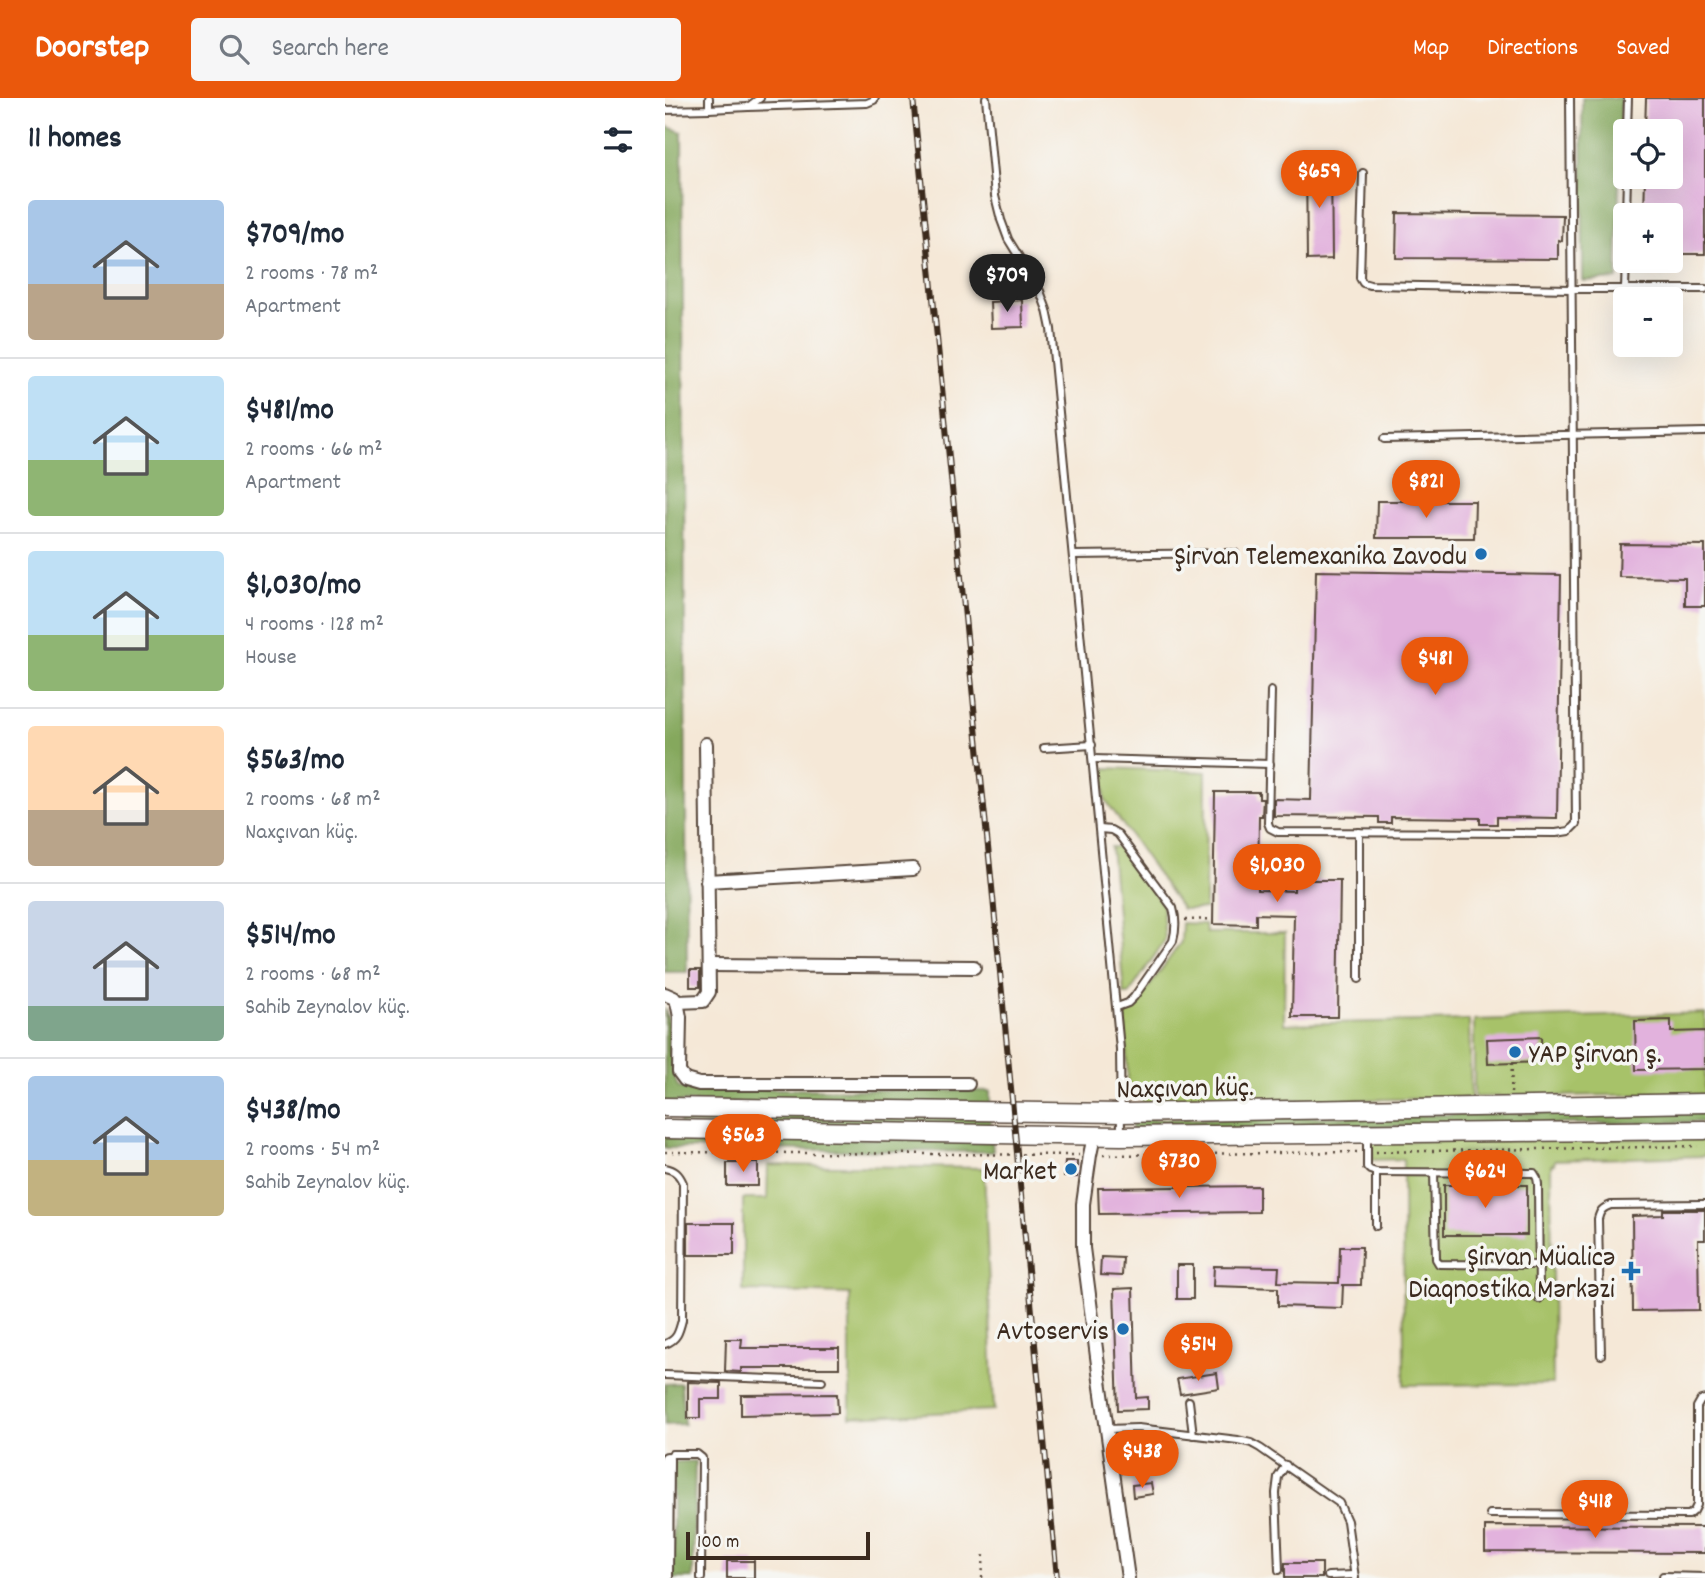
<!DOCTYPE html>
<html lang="en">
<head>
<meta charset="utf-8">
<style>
  body { margin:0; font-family:Dekko,sans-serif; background:#f6f6f7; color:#1f2937; height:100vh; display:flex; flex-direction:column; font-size:26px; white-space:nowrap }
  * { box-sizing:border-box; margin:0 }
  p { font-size:23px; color:#747a83 }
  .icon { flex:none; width:38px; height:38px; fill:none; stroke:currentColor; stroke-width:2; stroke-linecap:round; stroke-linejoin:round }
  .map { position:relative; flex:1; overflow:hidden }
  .details { display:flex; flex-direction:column; background:#fff; width:665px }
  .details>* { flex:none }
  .fabs { position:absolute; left:948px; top:21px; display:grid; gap:14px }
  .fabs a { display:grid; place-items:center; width:70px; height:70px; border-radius:7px; background:#fff; box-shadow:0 7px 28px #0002; font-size:35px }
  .scale { position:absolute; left:21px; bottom:18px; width:184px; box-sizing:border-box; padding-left:7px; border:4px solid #3b2a1e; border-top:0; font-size:19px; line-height:24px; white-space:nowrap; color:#3b2a1e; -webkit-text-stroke:5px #f6f6f2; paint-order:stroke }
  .price { position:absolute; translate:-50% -60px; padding:0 16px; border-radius:24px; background:#ea580c; color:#fff; font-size:23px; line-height:46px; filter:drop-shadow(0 2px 4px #0008) }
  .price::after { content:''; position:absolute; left:50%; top:42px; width:21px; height:16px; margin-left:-10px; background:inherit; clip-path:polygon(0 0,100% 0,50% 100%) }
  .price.selected { background:#222; color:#fff }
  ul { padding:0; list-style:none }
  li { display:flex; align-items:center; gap:21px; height:175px; padding:0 28px }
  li+li { border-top:2px solid #e0e1e3 }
  li span { display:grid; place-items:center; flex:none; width:196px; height:140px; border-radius:7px; color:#555 }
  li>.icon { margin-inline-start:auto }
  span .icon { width:84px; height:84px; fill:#fffc; stroke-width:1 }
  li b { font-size:30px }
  h2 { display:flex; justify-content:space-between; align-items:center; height:84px; padding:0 28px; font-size:30px }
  header { display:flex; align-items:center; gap:42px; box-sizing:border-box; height:98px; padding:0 35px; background:#ea580c; color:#fff }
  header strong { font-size:33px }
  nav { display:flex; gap:38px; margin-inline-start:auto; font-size:24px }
  .search { width:490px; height:63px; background:#f6f6f7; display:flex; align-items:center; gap:18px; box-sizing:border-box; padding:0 24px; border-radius:7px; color:#747a83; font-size:26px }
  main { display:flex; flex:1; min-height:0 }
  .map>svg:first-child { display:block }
  .green { fill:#a7c269; stroke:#717644; stroke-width:2 }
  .forest { fill:#85a85d; stroke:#60693e; stroke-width:2 }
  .building { fill:#e2b2dd }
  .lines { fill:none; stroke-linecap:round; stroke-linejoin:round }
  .lane-casing { stroke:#57463a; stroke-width:10 }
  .street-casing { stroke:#57463a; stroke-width:16 }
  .secondary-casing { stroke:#57463a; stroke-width:21 }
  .path { stroke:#57463a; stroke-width:2.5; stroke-dasharray:2 5; stroke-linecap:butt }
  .lane { stroke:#fff; stroke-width:6 }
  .street { stroke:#fff; stroke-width:12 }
  .secondary { stroke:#fff; stroke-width:18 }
  .rail-casing { stroke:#3b2a1e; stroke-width:6 }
  .rail { stroke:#f6f6f2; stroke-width:3.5; stroke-dasharray:10; stroke-linecap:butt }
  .poi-dot { fill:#1f6fb2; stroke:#f6f6f2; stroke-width:2.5 }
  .labels { text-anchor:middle; stroke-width:7; stroke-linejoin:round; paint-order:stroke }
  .poi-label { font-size:28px; fill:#3b2a1e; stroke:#f6f6f2; text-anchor:end }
  .street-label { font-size:28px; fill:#3b2a1e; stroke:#f6f6f2 }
</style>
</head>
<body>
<header>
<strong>Doorstep</strong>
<div class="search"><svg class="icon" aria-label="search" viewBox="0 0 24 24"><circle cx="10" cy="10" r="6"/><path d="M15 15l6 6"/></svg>Search here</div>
<nav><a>Map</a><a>Directions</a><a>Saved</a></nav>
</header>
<main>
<section class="details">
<h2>11 homes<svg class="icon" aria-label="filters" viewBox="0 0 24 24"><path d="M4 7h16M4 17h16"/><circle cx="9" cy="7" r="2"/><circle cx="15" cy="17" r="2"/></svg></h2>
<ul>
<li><span style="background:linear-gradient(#a9c7e8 60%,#b9a48a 0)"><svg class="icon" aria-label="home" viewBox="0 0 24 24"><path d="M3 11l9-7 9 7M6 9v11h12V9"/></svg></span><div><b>$709/mo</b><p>2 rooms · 78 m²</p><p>Apartment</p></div></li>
<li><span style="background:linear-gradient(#bfe0f5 60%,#8fb573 0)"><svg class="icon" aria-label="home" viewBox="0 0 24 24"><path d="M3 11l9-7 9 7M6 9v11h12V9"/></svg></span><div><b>$481/mo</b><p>2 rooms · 66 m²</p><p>Apartment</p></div></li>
<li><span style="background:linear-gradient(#bfe0f5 60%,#8fb573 0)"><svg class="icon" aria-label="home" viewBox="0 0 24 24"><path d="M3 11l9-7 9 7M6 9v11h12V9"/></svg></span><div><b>$1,030/mo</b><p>4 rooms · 128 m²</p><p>House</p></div></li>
<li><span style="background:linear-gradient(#ffd9b3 60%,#b9a48a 0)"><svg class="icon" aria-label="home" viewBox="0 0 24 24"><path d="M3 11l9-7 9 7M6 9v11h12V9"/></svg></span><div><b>$563/mo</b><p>2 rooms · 68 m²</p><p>Naxçıvan küç.</p></div></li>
<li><span style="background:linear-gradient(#c9d6e8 75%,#7fa58c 0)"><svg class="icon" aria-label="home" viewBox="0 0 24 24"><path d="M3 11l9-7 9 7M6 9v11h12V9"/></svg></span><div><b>$514/mo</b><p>2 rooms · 68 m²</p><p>Sahib Zeynalov küç.</p></div></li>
<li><span style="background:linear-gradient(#a9c7e8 60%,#c2b280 0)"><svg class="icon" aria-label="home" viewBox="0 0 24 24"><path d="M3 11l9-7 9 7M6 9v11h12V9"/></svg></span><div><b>$438/mo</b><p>2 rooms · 54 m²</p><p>Sahib Zeynalov küç.</p></div></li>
</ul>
</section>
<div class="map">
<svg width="1040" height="1480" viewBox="0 0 1040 1480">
  <rect width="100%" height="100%" fill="#f6f6f2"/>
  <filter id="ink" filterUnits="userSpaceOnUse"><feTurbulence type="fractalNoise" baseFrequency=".0143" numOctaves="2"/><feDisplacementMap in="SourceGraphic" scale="14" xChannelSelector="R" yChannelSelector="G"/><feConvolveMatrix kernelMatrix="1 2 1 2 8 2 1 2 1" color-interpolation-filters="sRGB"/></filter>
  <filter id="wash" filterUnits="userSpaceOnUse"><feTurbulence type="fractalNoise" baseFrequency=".00686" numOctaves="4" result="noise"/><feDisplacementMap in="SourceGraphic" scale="28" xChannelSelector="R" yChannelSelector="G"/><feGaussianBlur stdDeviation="1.57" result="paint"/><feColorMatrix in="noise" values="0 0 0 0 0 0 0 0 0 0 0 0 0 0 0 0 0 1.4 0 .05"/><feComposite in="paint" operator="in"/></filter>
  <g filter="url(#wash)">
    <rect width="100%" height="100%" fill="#f5e8d7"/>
    <g class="green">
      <polygon points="442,670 541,674 540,811 517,811 440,701 439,674"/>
      <polygon points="446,749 454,749 497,806 500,842 464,896 459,896"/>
      <polygon points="517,825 540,826 541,835 620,835 619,926 804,922 806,1000 479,1005 463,989 460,913 469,910 516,844"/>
      <polygon points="1040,915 1040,996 809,999 809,922"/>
      <polygon points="1040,1040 1040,1058 890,1062 889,1066 886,1067 888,1286 739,1287 738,1061 707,1062 708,1043"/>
      <polygon points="103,1067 319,1070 329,1312 185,1319 185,1196 78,1193 78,1101 102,1101"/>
    </g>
    <g class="forest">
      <polygon points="917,0 956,0 952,181 918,183"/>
      <polygon points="0,28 17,34 22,874 0,874"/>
      <path d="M 0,911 C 11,938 0,966 14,990 L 325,993 L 325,1009 L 0,1004 Z"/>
      <polygon points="1040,1012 1040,1024 467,1032 467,1022"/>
      <polygon points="15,1015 326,1020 325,1031 15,1026"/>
      <polygon points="0,1039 327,1042 328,1054 0,1050"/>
      <polygon points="16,1285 19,1326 0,1327 0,1286"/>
      <polygon points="30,1363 28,1480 8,1480 8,1364"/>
    </g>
    <g id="blocks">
      <g class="building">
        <polygon points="981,0 1040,0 1040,156 1006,156 1006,117 979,117 980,79 1006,79 1006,33 980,33"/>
        <polygon points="641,62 666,62 667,161 642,162"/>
        <polygon points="732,115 898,117 897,143 893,142 893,161 731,160"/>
        <polygon points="357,202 358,229 326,230 325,204"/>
        <polygon points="712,403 810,403 809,440 711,440"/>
        <polygon points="955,446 1040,447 1040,508 1020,508 1020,480 954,479"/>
        <polygon points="651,473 896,477 892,720 832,719 832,726 815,726 815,720 726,719 726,725 714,725 714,719 609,718 609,701 646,702"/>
        <polygon points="550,694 594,694 594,701 598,701 597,718 594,718 593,792 629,793 629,782 675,782 673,919 627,919 629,817 591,816 591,827 548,826"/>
        <rect x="25" y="872" width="10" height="17"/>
        <polygon points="1006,922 1006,934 1040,933 1040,971 971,972 970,923"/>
        <polygon points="876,939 877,964 823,966 822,941"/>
        <polygon points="400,1063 412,1063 412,1079 399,1079"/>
        <rect x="62" y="1065" width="31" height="23"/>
        <rect x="779" y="1087" width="83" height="50"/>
        <polygon points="594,1088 594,1114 434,1116 433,1090"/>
        <polygon points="998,1112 1040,1112 1040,1142 1033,1142 1034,1212 968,1213 967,1118 998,1117"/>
        <rect x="23" y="1125" width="46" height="32"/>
        <polygon points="675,1149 697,1149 696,1187 678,1187 677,1210 613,1208 613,1190 548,1188 549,1168 614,1169 613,1184 674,1185"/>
        <polygon points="436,1159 458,1160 457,1178 435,1177"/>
        <rect x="512" y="1167" width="16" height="34"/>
        <polygon points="468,1190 471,1300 483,1299 483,1311 453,1312 449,1191"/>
        <polygon points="61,1241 77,1241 76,1250 174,1250 174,1270 76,1270 76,1274 60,1273"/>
        <polygon points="552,1275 554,1290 515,1296 512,1281"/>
        <polygon points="23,1284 56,1285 56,1301 35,1301 35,1320 23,1320"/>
        <polygon points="172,1296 173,1315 76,1317 76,1297"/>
        <polygon points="486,1385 488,1396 468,1399 467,1387"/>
        <polygon points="820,1428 1040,1429 1040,1455 820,1454"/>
        <rect x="62" y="1463" width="27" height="17"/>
        <rect x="620" y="1465" width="37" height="15"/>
      </g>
    </g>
  </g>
  <g filter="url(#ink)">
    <use href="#blocks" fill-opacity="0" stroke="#57463a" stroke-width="2"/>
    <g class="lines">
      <g class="lane-casing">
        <g id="lane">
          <polyline points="321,0 330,98 336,122 343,141 375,193 382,212 386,231 455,951 456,1036"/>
          <polyline points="83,9 202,5 209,2 210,0"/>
          <polyline points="44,11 83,9 95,0"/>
          <polyline points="0,12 44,11 44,0"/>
          <polyline points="962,33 963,0"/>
          <polyline points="698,75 695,180 698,185 705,187 907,191 1040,191"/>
          <polyline points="961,117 962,79"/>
          <polyline points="960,191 961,159"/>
          <polyline points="719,341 1040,334"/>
          <polyline points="408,457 570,455"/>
          <polyline points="606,593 603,725 605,730 613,734 891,735 904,733 911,726 905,0"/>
          <polyline points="379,650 427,647"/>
          <polyline points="429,661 605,666"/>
          <path d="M 435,731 L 446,732 L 453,736 L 508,810 C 511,820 511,832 508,843 L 469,899 L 463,905 L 452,909"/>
          <polyline points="694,734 694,881"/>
          <polyline points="702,1038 702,1069 705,1072 711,1074 869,1075 872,1080 873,1086 874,1201"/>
          <path d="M 0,1070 C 10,1072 14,1076 18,1085 L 17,1222 C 14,1234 12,1242 0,1246"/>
          <polyline points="711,1074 711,1128"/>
          <polyline points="769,1074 771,1161 774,1166 873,1167"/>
          <path d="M 936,1257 L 933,1121 C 935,1113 937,1110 946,1107 L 1040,1106"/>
          <polyline points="0,1277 157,1283"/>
          <polyline points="524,1303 528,1337"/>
          <polyline points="442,1331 473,1330 573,1342 586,1345 595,1350 674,1405 682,1423 690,1480"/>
          <polyline points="2,1361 7,1356 32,1356 37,1360 36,1480"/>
          <polyline points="825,1416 1024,1417 1029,1413 1032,1407 1032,1309 1036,1302 1040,1301"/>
          <polyline points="614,1472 611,1395 613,1379 621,1367"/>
          <polyline points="663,1478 689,1477"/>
          <polyline points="998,1478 1040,1479"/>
        </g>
      </g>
      <g class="street-casing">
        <g id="street">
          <polyline points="42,783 248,771"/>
          <polyline points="44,867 309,869"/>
          <polyline points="0,896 9,900 12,904 15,919 14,974 20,982 34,986 303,986"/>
          <polyline points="12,904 38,903 44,894 41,646"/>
          <polyline points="429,1038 425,1057 418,1106 418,1150 435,1282 463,1480"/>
          <polyline points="1,1480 2,1361"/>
        </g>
      </g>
      <g class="secondary-casing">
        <g id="secondary">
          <polyline points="0,1009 457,1015 1040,1005"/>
          <polyline points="0,1031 456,1038 1040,1032"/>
        </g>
      </g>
      <g class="path">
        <polyline points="520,822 548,821"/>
        <polyline points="846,995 847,965"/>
        <polyline points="0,1054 414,1057"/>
        <polyline points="711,1054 1033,1048"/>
        <polyline points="438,1057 694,1054"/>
        <polyline points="317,1480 319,1456"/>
      </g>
      <use href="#lane" class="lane"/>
      <use href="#street" class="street"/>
      <use href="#secondary" class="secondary"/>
      <g class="rail-casing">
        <polyline id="rail" points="248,0 327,789 392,1480"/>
      </g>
      <use href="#rail" class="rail"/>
    </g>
  </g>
  <g class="poi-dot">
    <circle cx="816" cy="456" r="7"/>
    <circle cx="850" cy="954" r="7"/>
    <circle cx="406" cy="1071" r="7"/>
    <path d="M962.5 1162.5h7v7h7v7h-7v7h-7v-7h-7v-7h7z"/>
    <circle cx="458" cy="1231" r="7"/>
  </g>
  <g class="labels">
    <g class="poi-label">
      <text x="802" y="466">Şirvan Telemexanika Zavodu</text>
      <text x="864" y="964" text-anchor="start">YAP Şirvan ş.</text>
      <text x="392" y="1081">Market</text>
      <text x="950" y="1167">Şirvan Müalicə<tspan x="950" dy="32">Diaqnostika Mərkəzi</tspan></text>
      <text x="444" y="1241">Avtoservis</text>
    </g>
    <g class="street-label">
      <text transform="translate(520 988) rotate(-1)" y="10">Naxçıvan küç.</text>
    </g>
  </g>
</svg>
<div class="fabs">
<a><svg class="icon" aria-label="locate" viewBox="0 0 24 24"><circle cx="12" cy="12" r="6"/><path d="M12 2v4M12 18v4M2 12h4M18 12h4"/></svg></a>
<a>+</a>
<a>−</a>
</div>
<div class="scale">100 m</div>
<b class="price" style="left:654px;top:112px">$659</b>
<b class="price selected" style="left:342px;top:216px">$709</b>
<b class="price" style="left:761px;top:422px">$821</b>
<b class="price" style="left:770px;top:599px">$481</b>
<b class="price" style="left:612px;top:806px">$1,030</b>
<b class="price" style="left:78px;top:1076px">$563</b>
<b class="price" style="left:514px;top:1102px">$730</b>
<b class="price" style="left:820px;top:1112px">$624</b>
<b class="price" style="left:533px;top:1285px">$514</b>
<b class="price" style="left:477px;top:1392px">$438</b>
<b class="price" style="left:930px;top:1442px">$418</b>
</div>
</main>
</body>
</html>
